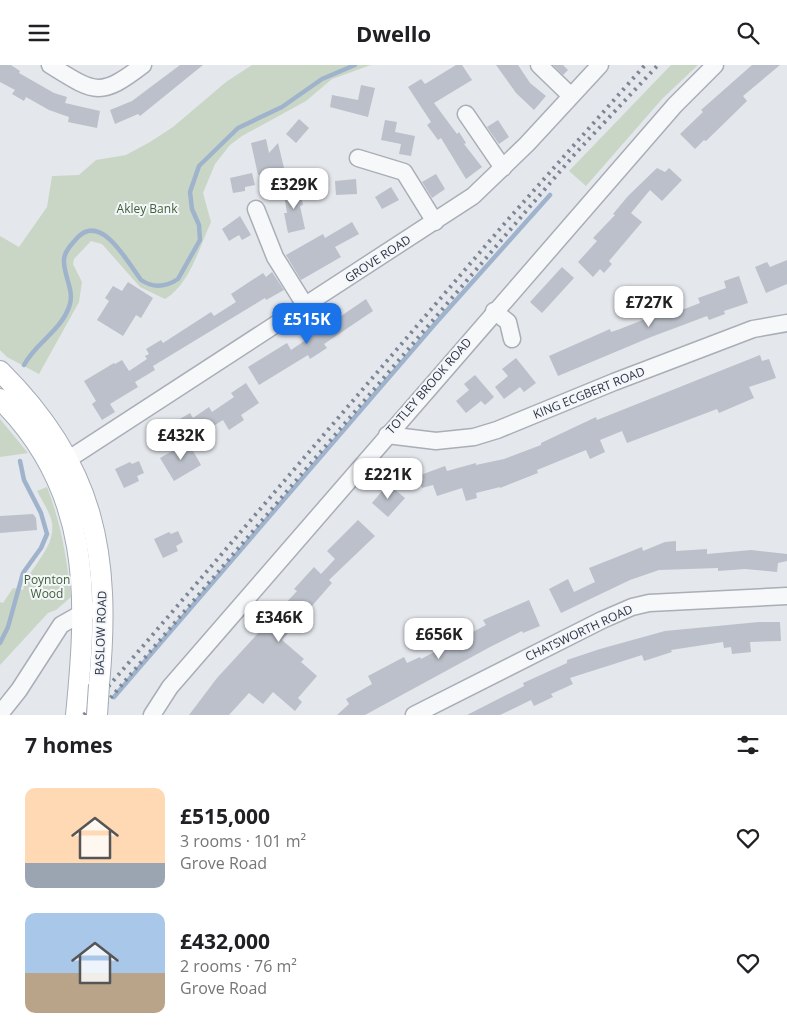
<!DOCTYPE html>
<html lang="en">
<head>
<meta charset="utf-8">
<style>
  body { margin:0; font-family:"Open Sans",sans-serif; background:#f6f6f6; color:#202124; height:100vh; display:flex; flex-direction:column; font-size:19px; white-space:nowrap }
  * { box-sizing:border-box; margin:0 }
  p { font-size:16px; color:#757577 }
  .icon { flex:none; width:28px; height:28px; fill:none; stroke:currentColor; stroke-width:2; stroke-linecap:round; stroke-linejoin:round }
  .map { position:relative; height:650px; overflow:hidden }
  .details { display:flex; flex-direction:column; background:#fff; flex:1 }
  .details>* { flex:none }
  .price { position:absolute; translate:-50% -42px; padding:0 11px; border-radius:10px; background:#fff; color:#222; font-size:16px; line-height:32px; filter:drop-shadow(0 1px 2px #0008) }
  .price::after { content:''; position:absolute; left:50%; top:30px; width:15px; height:11px; margin-left:-8px; background:inherit; clip-path:polygon(0 0,100% 0,50% 100%) }
  .price.active { background:#1a73e8; color:#fff }
  ul { padding:0; list-style:none }
  li { display:flex; align-items:center; gap:15px; height:125px; padding:0 25px }
  li span { display:grid; place-items:center; flex:none; width:140px; height:100px; border-radius:10px; color:#555 }
  li>.icon { margin-inline-start:auto }
  span .icon { width:60px; height:60px; fill:#fffc; stroke-width:1 }
  li b { font-size:21px }
  h2 { display:flex; justify-content:space-between; align-items:center; height:60px; padding:0 25px; font-size:21px }
  header { display:flex; justify-content:space-between; align-items:center; height:65px; padding:0 25px; background:#fff; font-size:22px; font-weight:700 }
  .map>svg:first-child { display:block }
  .green { fill:#c9d6c5 }
  .lines { fill:none; stroke-linecap:round; stroke-linejoin:round }
  .stream { stroke:#9fb4cc; stroke-width:4.5 }
  .building { fill:#bbc0ca }
  .minor-casing { stroke:#a9aeb7; stroke-width:19 }
  .major-casing { stroke:#a3abb8; stroke-width:22 }
  .minor { stroke:#f7f8fa; stroke-width:16 }
  .major { stroke:#fff; stroke-width:20 }
  .rail { stroke:#7d8696; stroke-width:4; stroke-dasharray:2.5 5; stroke-linecap:butt }
  .major-bridge-casing { stroke:#a3abb8; stroke-width:22; stroke-linecap:butt }
  .major-bridge { stroke:#fff; stroke-width:20 }
  .labels { text-anchor:middle; stroke-width:4; stroke-linejoin:round; paint-order:stroke }
  .park-label { font-size:12px; fill:#3f6138; stroke:#f4f6f9 }
  .street-label { font-size:12px; fill:#2b3445; stroke:#f4f6f9 }
</style>
</head>
<body>
<header><svg class="icon" aria-label="menu" viewBox="0 0 24 24"><path d="M4 6h16M4 12h16M4 18h16"/></svg>Dwello<svg class="icon" aria-label="search" viewBox="0 0 24 24"><circle cx="10" cy="10" r="6"/><path d="M15 15l6 6"/></svg></header>
<div class="map">
<svg width="787" height="650" viewBox="0 0 787 650">
  <rect width="100%" height="100%" fill="#e4e7ec"/>
  <g class="green">
    <path d="M 252,0 L 371,0 L 332,14 L 306,36 L 242,71 L 230,80 L 215,99 L 203,128 L 211,157 C 199,183 190,219 165,234 L 140,222 L 102,179 L 91,176 L 74,194 L 73,199 L 82,217 L 79,237 L 39,309 L 7,292 L 0,285 L 0,171 L 19,182 L 47,142 L 52,111 L 79,110 L 96,95 L 126,90 L 150,77 L 173,62 L 226,17 Z"/>
    <polygon points="671,0 698,0 662,34 586,121 569,106"/>
    <polygon points="0,354 28,388 0,392"/>
    <path d="M 47,422 C 61,458 67,494 71,532 L 56,545 L 48,548 L 0,600 L 0,537 L 3,538 L 13,523 L 23,525 C 28,503 56,483 52,458 C 50,447 42,436 37,426 Z"/>
  </g>
  <g class="lines">
    <g class="stream">
      <path d="M 24,300 C 36,277 62,266 70,239 C 74,224 63,210 64,194 C 65,185 73,178 78,172 C 102,148 128,198 141,215 C 153,223 166,222 178,214 L 200,175 L 199,160 L 192,144 L 190,127 L 199,101 L 238,63 L 282,42 L 322,14 L 355,0"/>
      <polyline points="0,578 8,562 23,508 41,483 47,469 41,448 24,415 20,396"/>
      <polyline points="114,632 434,260 550,130"/>
    </g>
  </g>
  <g class="building">
    <polygon points="0,0 11,0 20,6 19,8 54,28 67,32 65,38 100,46 97,63 68,57 69,52 49,45 26,32 24,36 12,29 15,25 0,17"/>
    <polygon points="180,0 203,0 140,51 138,49 115,59 110,45 132,36"/>
    <polygon points="456,0 462,0 472,15 434,38 457,69 459,67 466,78 464,79 482,102 466,114 441,73 438,75 427,60 431,57 408,22 421,14 425,19"/>
    <polygon points="496,0 518,0 530,18 546,31 534,45 516,28"/>
    <polygon points="553,0 563,0 568,5 563,10"/>
    <polygon points="752,0 780,0 743,31 747,36 706,76 704,75 695,84 680,69 703,47 701,45"/>
    <polygon points="361,20 375,23 368,52 330,42 332,30 358,35"/>
    <polygon points="299,54 309,63 296,78 286,69"/>
    <polygon points="385,55 397,57 395,67 415,71 411,91 399,89 401,79 381,75"/>
    <polygon points="498,55 509,72 499,79 487,62"/>
    <polygon points="266,74 269,88 278,78 284,103 258,110 251,78"/>
    <polygon points="657,103 665,107 669,103 682,115 662,136 650,125 631,148 642,157 609,196 612,199 604,208 600,204 593,212 578,197 597,176 593,173 615,150 613,149 628,131"/>
    <polygon points="252,108 255,120 245,122 245,126 233,128 230,113"/>
    <polygon points="436,109 445,124 432,133 422,117"/>
    <polygon points="356,114 357,129 336,130 335,116"/>
    <polygon points="299,121 303,140 300,141 305,164 288,168 284,148 287,148 283,124"/>
    <polygon points="391,122 399,135 382,144 375,132"/>
    <polygon points="240,151 251,170 242,175 239,170 229,176 222,164"/>
    <polygon points="352,157 359,169 335,182 341,192 301,215 286,190 323,169 325,173"/>
    <polygon points="787,195 787,219 766,228 755,202 767,197 770,202"/>
    <polygon points="562,202 574,213 542,248 530,237"/>
    <polygon points="272,207 284,225 266,235 265,233 153,301 155,305 135,317 138,322 110,339 115,347 102,355 92,339 96,336 84,316 114,298 115,299 122,295 129,306 147,294 145,291 149,289 146,284 161,275 163,278 211,247 214,251 236,237 231,229 263,208 266,212"/>
    <polygon points="739,211 748,238 724,246 725,249 709,255 707,251 651,272 558,311 549,291 610,264 611,267 620,264 673,243 674,248 700,238 698,233 726,223 724,216"/>
    <polygon points="128,217 153,233 141,253 136,250 123,271 97,255 109,236 105,233 113,221 122,226"/>
    <polygon points="366,234 373,246 324,279 327,283 310,294 308,290 259,320 248,302 287,278 291,285"/>
    <polygon points="760,290 762,296 769,294 776,313 749,322 754,333 719,348 717,344 627,378 622,366 600,375 605,387 590,394 586,385 537,405 538,408 500,423 500,422 476,428 477,433 466,436 462,423 437,431 433,420 422,423 418,411 445,401 447,406 476,398 476,400 504,394 541,380 541,378 596,352 597,355"/>
    <polygon points="516,293 536,318 524,327 520,322 504,334 495,322 508,311 502,304"/>
    <polygon points="475,310 494,332 485,340 481,336 466,348 456,336 469,325 464,319"/>
    <polygon points="246,318 259,338 241,350 244,355 229,365 223,355 193,374 180,354 190,348 193,353 209,342 212,347 234,332 231,328"/>
    <polygon points="188,377 201,400 174,416 160,393"/>
    <polygon points="139,396 144,408 137,411 139,416 124,423 115,404 130,397 132,399"/>
    <polygon points="388,419 405,433 388,452 372,438"/>
    <polygon points="33,449 36,453 37,465 0,468 0,451"/>
    <polygon points="358,455 375,471 329,515 332,518 282,575 304,594 301,597 317,611 298,633 302,637 295,646 273,627 263,639 249,628 229,650 189,650 217,613 297,526 294,524 314,502 321,509 335,494 327,486"/>
    <polygon points="178,466 183,477 176,481 178,486 163,493 154,474 169,467 171,469"/>
    <polygon points="676,476 676,486 707,484 707,489 751,485 787,489 787,496 778,498 777,507 745,504 718,506 718,503 659,505 630,515 561,548 549,524 568,514 574,527 595,517 589,503 642,482 643,486 665,477"/>
    <polygon points="529,535 540,561 523,568 522,566 490,582 365,650 337,650 349,639 346,634 372,619 368,611 404,592 407,598 420,592 421,594 486,560 483,555"/>
    <polygon points="759,557 780,557 781,576 750,577 751,587 732,589 731,582 724,583 723,577 671,585 672,587 644,596 642,590 570,613 573,619 551,629 553,632 534,641 531,635 500,650 467,650 524,621 523,618 567,598 567,595 600,584 665,566"/>
  </g>
  <g class="lines">
    <g class="minor-casing">
      <g id="minor">
        <path d="M 50,0 C 95,28 100,33 143,0"/>
        <polyline points="539,0 571,31"/>
        <polyline points="466,49 503,103"/>
        <polyline points="358,93 404,107 435,157"/>
        <polyline points="256,144 275,192 305,240"/>
        <polyline points="494,246 508,257 512,274"/>
        <polyline points="387,370 436,376 474,372 497,365 614,317 753,264 787,258"/>
        <polyline points="58,401 473,131 527,79 600,0"/>
        <polyline points="0,649 19,625 61,560 82,548 92,545"/>
        <polyline points="152,650 170,622 675,40 715,0"/>
        <polyline points="414,650 602,555 632,542 649,538 787,531"/>
      </g>
    </g>
    <g class="major-casing">
      <g id="major">
        <path d="M 0,306 C 96,401 111,490 99,620"/>
        <path d="M 0,334 C 92,424 88,531 76,650"/>
      </g>
    </g>
    <use href="#minor" class="minor"/>
    <use href="#major" class="major"/>
    <g class="rail">
      <polyline points="84,650 505,158 645,0"/>
      <polyline points="96,650 574,90 658,0"/>
    </g>
    <g class="major-bridge-casing">
      <polyline id="major-bridge" points="97,650 99,620"/>
    </g>
    <use href="#major-bridge" class="major-bridge"/>
  </g>
  <g class="labels">
    <g class="park-label">
      <text x="147" y="148">Akley Bank</text>
      <text x="47" y="519">Poynton<tspan x="47" dy="14">Wood</tspan></text>
    </g>
    <g class="street-label">
      <text transform="translate(378 194) rotate(-33)" y="4">GROVE ROAD</text>
      <text transform="translate(429 321) rotate(-49)" y="4">TOTLEY BROOK ROAD</text>
      <text transform="translate(589 328) rotate(-22)" y="4">KING ECGBERT ROAD</text>
      <text transform="translate(101 568) rotate(-88)" y="4">BASLOW ROAD</text>
      <text transform="translate(579 568) rotate(-25)" y="4">CHATSWORTH ROAD</text>
    </g>
  </g>
</svg>
<b class="price" style="left:294px;top:145px">£329K</b>
<b class="price" style="left:649px;top:263px">£727K</b>
<b class="price active" style="left:307px;top:280px">£515K</b>
<b class="price" style="left:181px;top:396px">£432K</b>
<b class="price" style="left:388px;top:435px">£221K</b>
<b class="price" style="left:279px;top:578px">£346K</b>
<b class="price" style="left:439px;top:595px">£656K</b>
</div>
<section class="details">
<h2>7 homes<svg class="icon" aria-label="filters" viewBox="0 0 24 24"><path d="M4 7h16M4 17h16"/><circle cx="9" cy="7" r="2"/><circle cx="15" cy="17" r="2"/></svg></h2>
<ul>
<li><span style="background:linear-gradient(#ffd9b3 75%,#9aa5b1 0)"><svg class="icon" aria-label="home" viewBox="0 0 24 24"><path d="M3 11l9-7 9 7M6 9v11h12V9"/></svg></span><div><b>£515,000</b><p>3 rooms · 101 m²</p><p>Grove Road</p></div><svg class="icon" aria-label="heart" viewBox="0 0 24 24"><path d="M12 20l-8-8c-3-5 5-10 8-4 3-6 11-1 8 4z"/></svg></li>
<li><span style="background:linear-gradient(#a9c7e8 60%,#b9a48a 0)"><svg class="icon" aria-label="home" viewBox="0 0 24 24"><path d="M3 11l9-7 9 7M6 9v11h12V9"/></svg></span><div><b>£432,000</b><p>2 rooms · 76 m²</p><p>Grove Road</p></div><svg class="icon" aria-label="heart" viewBox="0 0 24 24"><path d="M12 20l-8-8c-3-5 5-10 8-4 3-6 11-1 8 4z"/></svg></li>
</ul>
</section>
</body>
</html>
